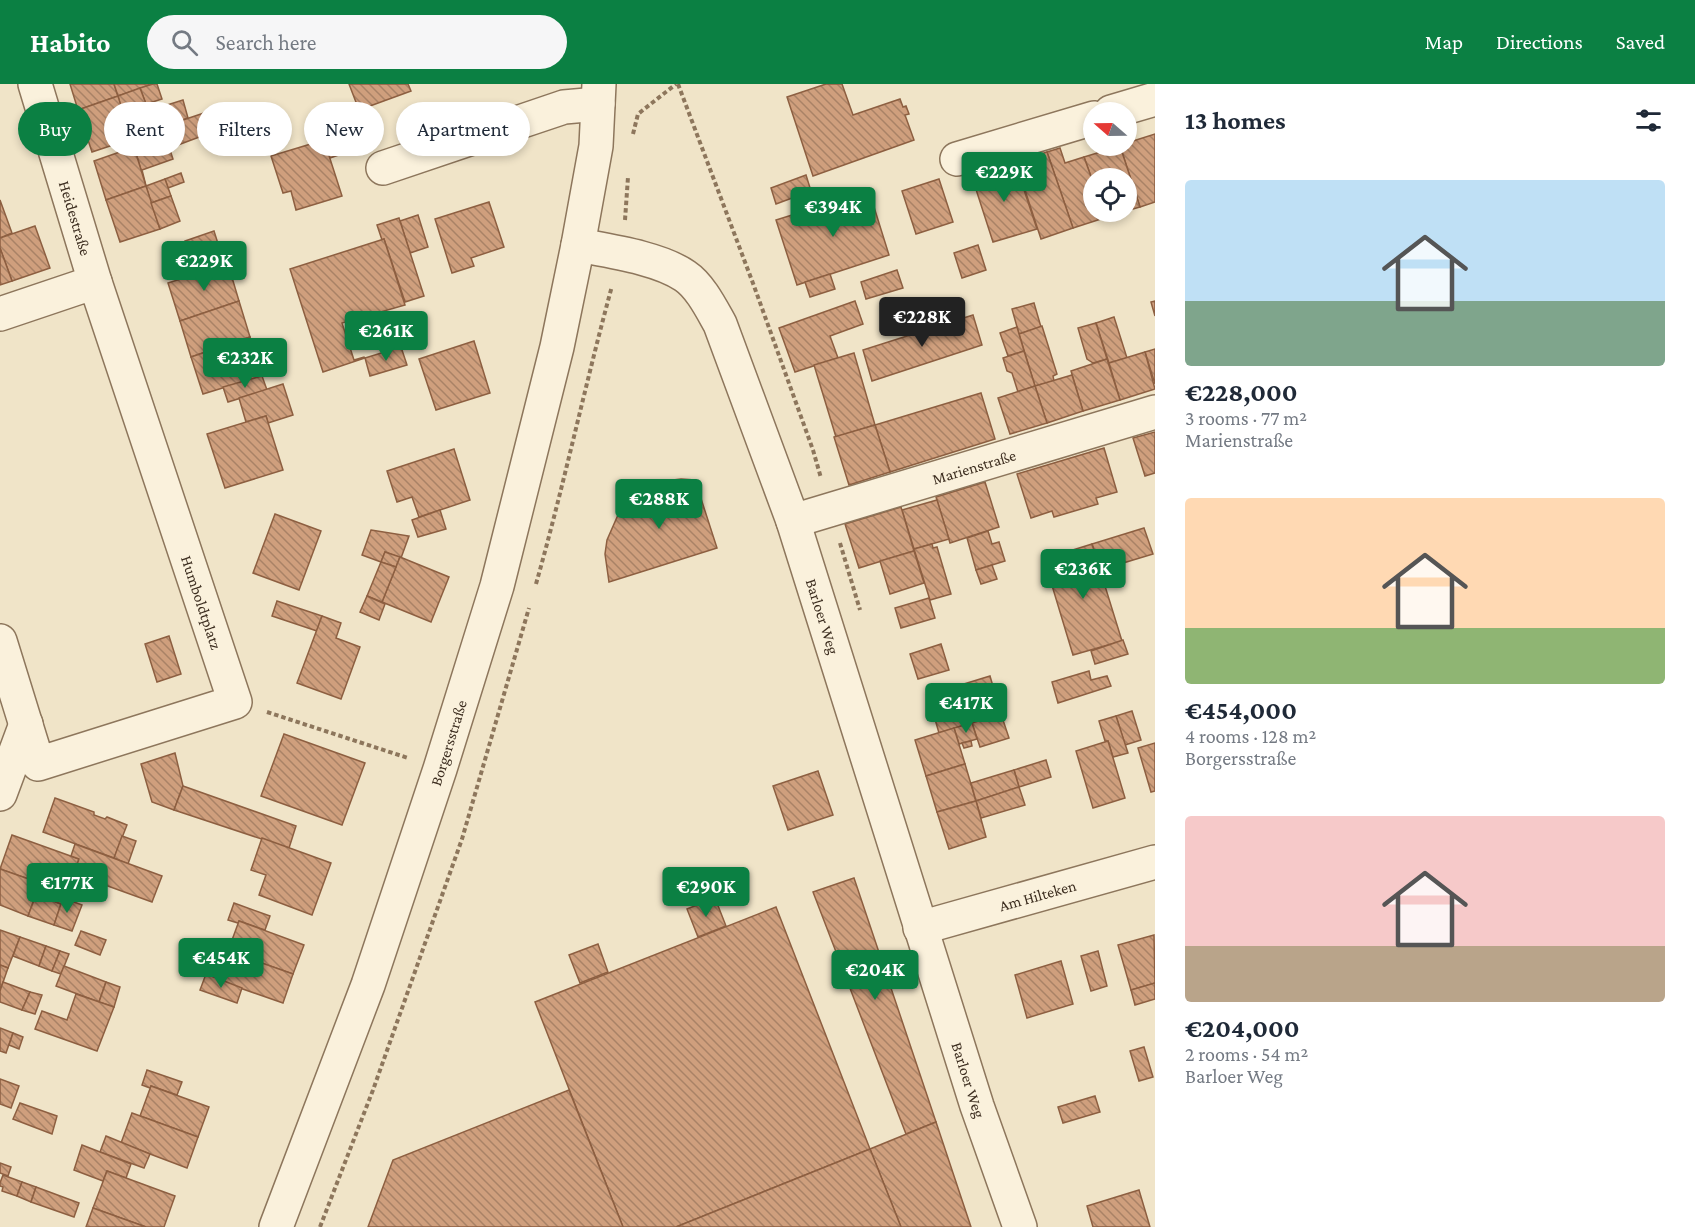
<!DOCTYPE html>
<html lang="en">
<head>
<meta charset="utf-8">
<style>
  body { margin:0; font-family:"Crimson Pro",serif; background:#f6f6f7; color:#1f2937; height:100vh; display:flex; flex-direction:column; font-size:22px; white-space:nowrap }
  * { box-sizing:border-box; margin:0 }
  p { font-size:20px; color:#747a83 }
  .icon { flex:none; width:33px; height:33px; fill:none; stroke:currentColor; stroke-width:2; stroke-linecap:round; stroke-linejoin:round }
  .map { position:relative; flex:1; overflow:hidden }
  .sheet { display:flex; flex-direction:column; background:#fff; width:540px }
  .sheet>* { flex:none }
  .banner { position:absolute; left:18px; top:18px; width:570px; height:54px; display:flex; gap:12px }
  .needle { width:39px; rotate:290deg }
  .tools { position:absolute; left:1083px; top:18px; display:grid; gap:12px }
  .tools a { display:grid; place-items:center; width:54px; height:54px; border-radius:50%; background:#fff; box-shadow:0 3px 9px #0003; font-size:30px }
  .price { position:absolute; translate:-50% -51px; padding:0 14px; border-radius:6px; background:#0b8043; color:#fff; font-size:20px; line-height:39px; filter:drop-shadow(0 2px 3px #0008) }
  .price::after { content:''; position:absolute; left:50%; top:36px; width:18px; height:14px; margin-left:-9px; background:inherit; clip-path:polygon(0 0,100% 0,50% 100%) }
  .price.selected { background:#222; color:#fff }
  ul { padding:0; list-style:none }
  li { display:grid; align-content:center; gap:12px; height:318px; padding:0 30px }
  li span { display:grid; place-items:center; height:186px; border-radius:6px; color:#555 }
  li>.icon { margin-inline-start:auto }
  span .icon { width:108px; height:108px; fill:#fffc; stroke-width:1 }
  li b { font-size:26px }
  h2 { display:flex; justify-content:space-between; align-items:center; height:72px; padding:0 30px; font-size:26px }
  .pill { padding:0 21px; border-radius:27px; background:#fff; box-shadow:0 3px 9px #0003; font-size:21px; line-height:54px }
  .pill.selected { background:#0b8043; color:#fff }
  header { display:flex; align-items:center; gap:36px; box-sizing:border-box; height:84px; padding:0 30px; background:#0b8043; color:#fff }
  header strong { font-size:28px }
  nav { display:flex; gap:33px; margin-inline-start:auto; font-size:21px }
  .search { width:420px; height:54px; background:#f6f6f7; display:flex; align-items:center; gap:15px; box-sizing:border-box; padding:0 21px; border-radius:33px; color:#747a83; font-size:22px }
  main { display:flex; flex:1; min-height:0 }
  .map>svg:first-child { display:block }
  .building { fill:url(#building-back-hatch); stroke:#8d5f41; stroke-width:1.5 }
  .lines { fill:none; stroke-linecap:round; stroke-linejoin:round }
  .minor-casing { stroke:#8d765c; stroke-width:36 }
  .tertiary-casing { stroke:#8d765c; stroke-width:36 }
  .path { stroke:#8d765c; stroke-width:4; stroke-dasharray:4.5 3; stroke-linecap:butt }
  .minor { stroke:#faf1dc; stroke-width:33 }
  .tertiary { stroke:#faf1dc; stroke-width:33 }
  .labels { text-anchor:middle; stroke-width:4.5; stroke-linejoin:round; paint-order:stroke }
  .street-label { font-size:16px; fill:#3d2e20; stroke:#f7eed8 }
</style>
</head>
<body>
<header>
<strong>Habito</strong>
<div class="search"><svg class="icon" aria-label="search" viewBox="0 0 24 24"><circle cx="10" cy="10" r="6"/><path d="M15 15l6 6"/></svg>Search here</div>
<nav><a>Map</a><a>Directions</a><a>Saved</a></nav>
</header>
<main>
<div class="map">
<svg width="1155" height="1143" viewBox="0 0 1155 1143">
  <defs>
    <pattern id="building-back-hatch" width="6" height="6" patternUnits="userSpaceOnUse" patternTransform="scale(1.5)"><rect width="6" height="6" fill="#cf9f7d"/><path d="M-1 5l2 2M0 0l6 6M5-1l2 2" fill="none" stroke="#a98266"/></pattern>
  </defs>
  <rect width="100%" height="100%" fill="#f0e4c8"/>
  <g class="building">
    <polygon points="70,0 114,0 118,12 78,26"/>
    <polygon points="114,0 153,0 118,12"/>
    <polygon points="153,0 157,0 162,15 146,20 140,4"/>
    <polygon points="349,0 408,0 411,7 359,26"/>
    <polygon points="826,0 842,0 853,31 900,15 903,23 906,22 909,30 905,31 914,56 813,92 787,13"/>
    <polygon points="140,4 146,20 122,28 118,12"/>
    <polygon points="118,12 131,55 92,68 78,26"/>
    <polygon points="183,16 188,34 171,40 164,22"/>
    <polygon points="219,24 226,43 178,61 171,40"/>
    <polygon points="340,29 353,66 330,74 324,56 317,57 311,40"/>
    <polygon points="1126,42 1128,42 1133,57 1155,50 1155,118 1140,123 1120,62 1126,62"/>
    <polygon points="153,56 155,61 167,57 173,75 142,86 146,102 134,63"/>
    <polygon points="324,56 342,112 296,126 291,107 283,109 271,72"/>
    <polygon points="1106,62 1120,62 1140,123 1126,127 1126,94 1094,94 1094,101 1084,73 1107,66"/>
    <polygon points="134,63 146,102 106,116 94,77"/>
    <polygon points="1060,64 1065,79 1084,73 1094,101 1094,128 1102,128 1104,134 1073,144 1047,68"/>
    <polygon points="1047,68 1073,144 1041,155 1021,94 1039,87 1035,72"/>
    <polygon points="1015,79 1037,145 993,158 972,93"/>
    <polygon points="181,89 184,98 168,104 165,95"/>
    <polygon points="806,91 811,107 776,120 771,104"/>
    <polygon points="165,95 171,112 151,119 146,102"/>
    <polygon points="939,95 953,138 916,150 902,107"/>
    <polygon points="146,102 160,145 120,158 106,116"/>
    <polygon points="869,107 889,171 797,201 776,136"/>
    <polygon points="171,112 180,137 160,145 151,119"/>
    <polygon points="0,116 12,149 0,154"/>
    <polygon points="489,118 504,163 471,174 474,182 452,189 435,135"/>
    <polygon points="1102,128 1125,128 1104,134"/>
    <polygon points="418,131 428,163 410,169 400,137"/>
    <polygon points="399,134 424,212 405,218 384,155 382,156 377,141"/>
    <polygon points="35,142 50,184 12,197 0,164 0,154"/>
    <polygon points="214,147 220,166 191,176 185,157"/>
    <polygon points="384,155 405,221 342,239 354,276 364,273 365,274 323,288 290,185"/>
    <polygon points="978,161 986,186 962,194 954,169"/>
    <polygon points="0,164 12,197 0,201"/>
    <polygon points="228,180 239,217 180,237 168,199"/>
    <polygon points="897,186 903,204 866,215 861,198"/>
    <polygon points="830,190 835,205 810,213 805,198"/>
    <polygon points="239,217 250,253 191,273 180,237"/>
    <polygon points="855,217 863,240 830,252 838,274 795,288 779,244"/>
    <polygon points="1155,217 1155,232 1151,218"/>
    <polygon points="1034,219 1041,243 1019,250 1012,225"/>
    <polygon points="973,231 982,261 872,297 863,266"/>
    <polygon points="1114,233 1127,274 1109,279 1096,239"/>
    <polygon points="1096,239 1107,275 1093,279 1087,275 1078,244"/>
    <polygon points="1042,242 1057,290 1053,292 1054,297 1035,302 1019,250"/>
    <polygon points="1017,243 1024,267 1008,272 1000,249"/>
    <polygon points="250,253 262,292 203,310 191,273"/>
    <polygon points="474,257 490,309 436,326 419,275"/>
    <polygon points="401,263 407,281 370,292 365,274"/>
    <polygon points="1155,265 1155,300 1145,268"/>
    <polygon points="1024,267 1035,302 1018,308 1012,289 1007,287 1003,274"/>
    <polygon points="1145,268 1155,305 1120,316 1109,279"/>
    <polygon points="854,269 875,341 836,353 814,281"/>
    <polygon points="1107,275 1120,316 1083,327 1071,287"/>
    <polygon points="1072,291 1083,327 1047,339 1035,302"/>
    <polygon points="262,292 267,306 228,318 223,303"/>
    <polygon points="283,300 293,331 268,339 266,332 246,338 239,314"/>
    <polygon points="1035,302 1047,339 1010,350 998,314"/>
    <polygon points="981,309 995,355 890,388 875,341"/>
    <polygon points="266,332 283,386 225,404 207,350"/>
    <polygon points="875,341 890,388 849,401 834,353"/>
    <polygon points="1155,348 1155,389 1145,392 1133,354"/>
    <polygon points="1104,364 1117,408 1096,414 1098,420 1054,433 1052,427 1031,434 1017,390"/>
    <polygon points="454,365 470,416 419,433 412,413 397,418 387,387"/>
    <polygon points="681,395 695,396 717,464 609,498 605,470 607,456 618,431 627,420 637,412 665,399 664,397"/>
    <polygon points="985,398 999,443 950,459 936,413"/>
    <polygon points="937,416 949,455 914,465 902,426"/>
    <polygon points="901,423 914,467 859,484 845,440"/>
    <polygon points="440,426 446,445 418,453 412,436"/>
    <polygon points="275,430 321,447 299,506 253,489"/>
    <polygon points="1144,444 1153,470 1100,486 1092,460"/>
    <polygon points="371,446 409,452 401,474 385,468 381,478 362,471"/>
    <polygon points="988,447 992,460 999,458 1005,477 976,486 967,454"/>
    <polygon points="932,460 933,464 937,463 951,510 930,516 914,465"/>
    <polygon points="1092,460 1122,557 1073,571 1044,475"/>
    <polygon points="914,467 924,499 890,510 880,477"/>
    <polygon points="385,468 400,473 396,483 381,478"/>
    <polygon points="400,473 449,493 431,538 382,518"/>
    <polygon points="381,478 396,483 382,518 367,512"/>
    <polygon points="992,481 997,495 981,500 976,486"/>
    <polygon points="367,512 385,520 379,536 360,528"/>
    <polygon points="929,514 935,534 901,544 895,524"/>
    <polygon points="277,517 322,532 317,547 272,532"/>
    <polygon points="322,532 341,539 336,554 360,563 341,615 297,599"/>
    <polygon points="169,552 181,590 157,598 145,560"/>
    <polygon points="1123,556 1128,570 1095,580 1091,567"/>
    <polygon points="941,560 949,586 918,595 910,570"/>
    <polygon points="1089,587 1091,596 1107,592 1111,602 1058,619 1052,598"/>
    <polygon points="990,592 1001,630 939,649 928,611"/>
    <polygon points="1132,627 1141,656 1125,661 1116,632"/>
    <polygon points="1001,630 1009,654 980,663 972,639"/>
    <polygon points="1116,632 1128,669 1113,673 1108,657 1105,657 1099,637"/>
    <polygon points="972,639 977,655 959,660 954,644"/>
    <polygon points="954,644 965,680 926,692 915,656"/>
    <polygon points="284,650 365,679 342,741 261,712"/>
    <polygon points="971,657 972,662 964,664 962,659"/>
    <polygon points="1108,657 1125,714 1093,724 1076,667"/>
    <polygon points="1155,659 1155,707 1151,708 1138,664"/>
    <polygon points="175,669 183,702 174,726 152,718 141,680"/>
    <polygon points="1046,676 1051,693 1019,703 1014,686"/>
    <polygon points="965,680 976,717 937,728 926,692"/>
    <polygon points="1014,686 1019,703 976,717 971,699"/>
    <polygon points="818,687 833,731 788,746 773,702"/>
    <polygon points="183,702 296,742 289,764 174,726"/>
    <polygon points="1019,703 1025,721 981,734 976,717"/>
    <polygon points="55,714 94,728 94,731 105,735 107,733 127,741 114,774 43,748"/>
    <polygon points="976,717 986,753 949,765 937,728"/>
    <polygon points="12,751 79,775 71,798 44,788 40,799 0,785"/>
    <polygon points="122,752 136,757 128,780 114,774"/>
    <polygon points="262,754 331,779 312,831 259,811 266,791 251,786"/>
    <polygon points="75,760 162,792 152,818 105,801 102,809 71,798 79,775 71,772"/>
    <polygon points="0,785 40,799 28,832 0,821"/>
    <polygon points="44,788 66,796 62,806 40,799"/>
    <polygon points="854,794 936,1038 906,1050 813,808"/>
    <polygon points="36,811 61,820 54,841 28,832"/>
    <polygon points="58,812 82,821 72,847 54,841 61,820 56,818"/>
    <polygon points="715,814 726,842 698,853 687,825"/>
    <polygon points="234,819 270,832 265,846 239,837 238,839 228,836"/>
    <polygon points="776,823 870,1065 676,1143 623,1143 535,918"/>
    <polygon points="239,837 304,861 293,890 228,867"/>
    <polygon points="0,846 20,853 8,884 0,881"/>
    <polygon points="81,847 106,856 100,871 75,861"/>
    <polygon points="1154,851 1155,899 1131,906 1118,861"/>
    <polygon points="20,853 46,862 39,882 13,872"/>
    <polygon points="598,860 608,888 580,899 569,871"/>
    <polygon points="46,862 60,867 52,887 39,882"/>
    <polygon points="60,867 69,870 61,890 52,887"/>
    <polygon points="228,867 293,890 283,919 217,896"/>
    <polygon points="1098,867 1107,902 1091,907 1081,872"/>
    <polygon points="1061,877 1073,920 1027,934 1015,891"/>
    <polygon points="0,881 8,884 0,907"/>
    <polygon points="64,882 106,898 99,918 56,902"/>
    <polygon points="206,890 242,904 237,919 200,906"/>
    <polygon points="3,898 30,908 22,926 0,918 0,907"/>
    <polygon points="106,898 120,903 114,923 99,918"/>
    <polygon points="1155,899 1155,915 1135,921 1131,906"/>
    <polygon points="30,908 42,911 35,930 22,926"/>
    <polygon points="76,910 114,923 97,967 35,945 42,927 67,936"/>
    <polygon points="0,944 13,949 6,969 0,967"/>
    <polygon points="13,949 23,953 19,965 9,961"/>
    <polygon points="1144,963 1153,993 1139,997 1130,967"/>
    <polygon points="147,986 182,998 177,1011 151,1002 150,1004 142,1001"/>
    <polygon points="0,995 19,1002 11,1024 0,1020"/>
    <polygon points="151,1002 209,1023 198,1053 140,1032"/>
    <polygon points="569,1006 623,1143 368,1143 393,1076"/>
    <polygon points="1095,1012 1100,1028 1063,1039 1058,1023"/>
    <polygon points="20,1019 57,1032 52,1050 13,1035"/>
    <polygon points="132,1029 198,1053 187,1084 121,1059"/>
    <polygon points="936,1038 971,1143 901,1143 870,1065"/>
    <polygon points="106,1052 150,1070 144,1084 100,1068"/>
    <polygon points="82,1061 131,1080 126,1094 107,1087 103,1097 74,1086"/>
    <polygon points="870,1065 901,1143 676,1143"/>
    <polygon points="0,1079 11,1083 8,1092 0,1089"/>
    <polygon points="107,1087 175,1112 164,1143 146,1143 93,1124"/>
    <polygon points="3,1091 22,1098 17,1112 2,1107 3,1103 0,1102 0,1099"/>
    <polygon points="22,1098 36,1103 31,1118 17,1112"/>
    <polygon points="36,1103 79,1119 74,1133 31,1118"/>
    <polygon points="1139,1106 1150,1143 1093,1143 1087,1122"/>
    <polygon points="93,1124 146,1143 86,1143"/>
  </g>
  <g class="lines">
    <g class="minor-casing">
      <g id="minor">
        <path id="s1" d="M 35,0 L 95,198"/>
        <polyline points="1111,28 1155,15"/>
        <polyline points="957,75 1094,34"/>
        <polyline points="383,84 564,23 598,20"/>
        <path id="s2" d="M 578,161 C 609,167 659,174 685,192 C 700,202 711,224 720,240 L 793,437 L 977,1022 L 1020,1143"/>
        <path id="s3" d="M 0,230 L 95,198 L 235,618 L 38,680 L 0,557"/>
        <path id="s4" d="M 793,437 L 1155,328"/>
        <polyline points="0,710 26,640"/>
        <path id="s5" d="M 920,844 L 1155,778"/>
      </g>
    </g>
    <g class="tertiary-casing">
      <g id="tertiary">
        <path id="s6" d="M 276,1143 L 368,901 L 440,685 L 497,502 L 557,263 L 578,161 L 596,62 L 599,0"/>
      </g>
    </g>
    <g class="path">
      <polyline points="678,0 754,202 813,366 821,394"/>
      <polyline points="633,50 638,30 676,0"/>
      <polyline points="625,136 628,93"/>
      <polyline points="840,459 860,526"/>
      <path d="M 536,500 C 564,401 585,301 612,202"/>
      <polyline points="267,628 408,674"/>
      <polyline points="320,1143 373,1006 462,755 529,524"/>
    </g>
    <use href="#minor" class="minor"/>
    <use href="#tertiary" class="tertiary"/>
  </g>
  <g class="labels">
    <g class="street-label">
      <text dy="6" stroke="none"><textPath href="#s1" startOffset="140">Heidestraße</textPath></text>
      <text dy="6" stroke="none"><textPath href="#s4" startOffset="189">Marienstraße</textPath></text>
      <text dy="6" stroke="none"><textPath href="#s3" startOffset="438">Humboldtplatz</textPath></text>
      <text dy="6" stroke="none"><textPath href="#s2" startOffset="482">Barloer Weg</textPath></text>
      <text dy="6" stroke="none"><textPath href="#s6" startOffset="514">Borgersstraße</textPath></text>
      <text dy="6" stroke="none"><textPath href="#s5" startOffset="122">Am Hilteken</textPath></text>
      <text dy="6" stroke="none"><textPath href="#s2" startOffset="968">Barloer Weg</textPath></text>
    </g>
  </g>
</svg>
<div class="tools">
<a><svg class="needle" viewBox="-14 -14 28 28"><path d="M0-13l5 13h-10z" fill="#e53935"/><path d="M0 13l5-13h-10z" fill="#747a83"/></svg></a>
<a><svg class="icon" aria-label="locate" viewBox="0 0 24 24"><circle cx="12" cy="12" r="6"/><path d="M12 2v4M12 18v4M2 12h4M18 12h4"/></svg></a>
</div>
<b class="price" style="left:1004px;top:119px">€229K</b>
<b class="price" style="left:833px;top:154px">€394K</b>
<b class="price" style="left:204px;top:208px">€229K</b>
<b class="price selected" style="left:922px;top:264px">€228K</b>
<b class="price" style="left:386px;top:278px">€261K</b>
<b class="price" style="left:245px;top:305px">€232K</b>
<b class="price" style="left:659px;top:446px">€288K</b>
<b class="price" style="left:1083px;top:516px">€236K</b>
<b class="price" style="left:966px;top:650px">€417K</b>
<b class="price" style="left:67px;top:830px">€177K</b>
<b class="price" style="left:706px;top:834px">€290K</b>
<b class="price" style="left:221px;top:905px">€454K</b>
<b class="price" style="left:875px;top:917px">€204K</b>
<div class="banner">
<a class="pill selected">Buy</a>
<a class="pill">Rent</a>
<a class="pill">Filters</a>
<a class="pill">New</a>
<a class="pill">Apartment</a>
</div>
</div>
<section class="sheet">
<h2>13 homes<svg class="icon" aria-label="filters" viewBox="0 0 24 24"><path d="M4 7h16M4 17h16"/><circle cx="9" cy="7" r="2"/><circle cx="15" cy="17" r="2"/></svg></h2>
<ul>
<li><span style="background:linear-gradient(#bfe0f5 65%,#7fa58c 0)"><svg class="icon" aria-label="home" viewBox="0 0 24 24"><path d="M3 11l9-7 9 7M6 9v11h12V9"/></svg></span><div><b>€228,000</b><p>3 rooms · 77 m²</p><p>Marienstraße</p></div></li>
<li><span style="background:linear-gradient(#ffd9b3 70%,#8fb573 0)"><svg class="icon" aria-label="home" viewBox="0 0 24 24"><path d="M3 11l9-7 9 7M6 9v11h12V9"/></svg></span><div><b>€454,000</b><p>4 rooms · 128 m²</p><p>Borgersstraße</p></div></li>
<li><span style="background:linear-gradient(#f6c9c9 70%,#b9a48a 0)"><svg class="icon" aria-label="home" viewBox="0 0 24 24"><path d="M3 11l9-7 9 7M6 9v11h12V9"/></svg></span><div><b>€204,000</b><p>2 rooms · 54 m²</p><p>Barloer Weg</p></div></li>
</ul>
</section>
</main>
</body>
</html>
